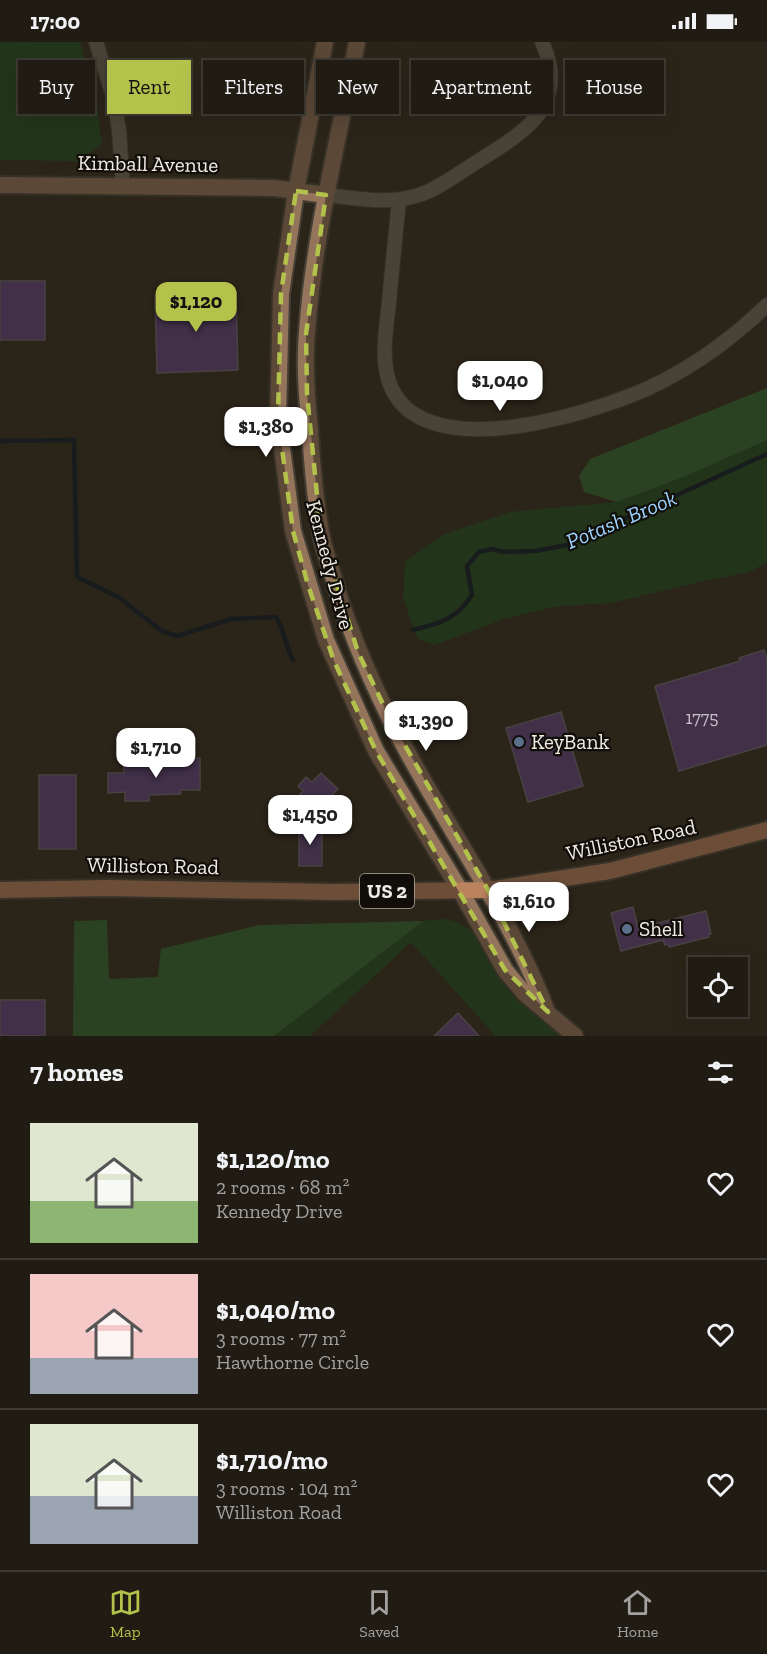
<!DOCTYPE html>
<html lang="en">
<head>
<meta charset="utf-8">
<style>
  body { margin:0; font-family:"Zilla Slab",serif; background:#2d2921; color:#f1f3f6; height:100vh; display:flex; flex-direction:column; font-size:22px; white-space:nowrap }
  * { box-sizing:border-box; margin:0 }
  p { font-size:20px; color:#a2a1a0 }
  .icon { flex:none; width:33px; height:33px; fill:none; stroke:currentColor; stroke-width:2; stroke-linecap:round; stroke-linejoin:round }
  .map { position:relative; height:994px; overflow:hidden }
  .drawer { display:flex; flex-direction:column; background:#201c13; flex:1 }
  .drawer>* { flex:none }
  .banner { position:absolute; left:18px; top:18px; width:732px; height:54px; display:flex; gap:12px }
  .tools { position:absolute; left:688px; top:915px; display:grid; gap:12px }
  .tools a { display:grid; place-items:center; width:60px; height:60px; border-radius:0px; background:#201c13; box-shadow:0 6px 24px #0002,0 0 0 2px #3d3a33; font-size:30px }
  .price { position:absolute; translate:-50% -51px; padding:0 14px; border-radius:12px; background:#fff; color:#222; font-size:20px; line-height:39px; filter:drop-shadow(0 2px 3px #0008) }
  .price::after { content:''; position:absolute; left:50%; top:36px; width:18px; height:14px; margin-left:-9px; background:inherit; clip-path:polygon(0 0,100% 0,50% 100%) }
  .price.active { background:#b3c24b; color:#111 }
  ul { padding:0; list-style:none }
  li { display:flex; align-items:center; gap:18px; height:150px; padding:0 30px }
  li+li { border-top:2px solid #3d3a33 }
  li span { display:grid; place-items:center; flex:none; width:168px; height:120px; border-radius:0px; color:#555 }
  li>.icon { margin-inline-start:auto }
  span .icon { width:72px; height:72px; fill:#fffc; stroke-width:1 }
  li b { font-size:26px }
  h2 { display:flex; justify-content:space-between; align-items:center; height:72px; padding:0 30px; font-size:26px }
  .pill { padding:0 21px; border-radius:0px; background:#201c13; box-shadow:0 6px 24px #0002,0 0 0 2px #3d3a33; font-size:21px; line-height:54px }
  .pill.active { background:#b3c24b; color:#111 }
  .status { display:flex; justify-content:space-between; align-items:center; height:42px; padding:0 30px; background:#201c13; direction:ltr }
  .status svg { height:16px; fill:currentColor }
  .menu { display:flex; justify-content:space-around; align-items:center; height:84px; border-top:2px solid #3d3a33; background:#201c13; font-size:16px; color:#a2a1a0 }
  .menu a { display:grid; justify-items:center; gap:3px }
  .menu .active { color:#b3c24b }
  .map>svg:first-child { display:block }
  .green { fill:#184a1b }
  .forest { fill:#2a672d }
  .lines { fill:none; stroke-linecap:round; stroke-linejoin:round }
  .stream { stroke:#001222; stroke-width:4.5 }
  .building { fill:#5c3f81; stroke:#6b6674; stroke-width:1.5 }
  .minor-casing { stroke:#433f35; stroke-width:16 }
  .secondary-casing { stroke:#433f35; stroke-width:20 }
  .primary-casing { stroke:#433f35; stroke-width:20 }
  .minor { stroke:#6e675a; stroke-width:14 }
  .secondary { stroke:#95745c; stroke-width:16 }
  .primary { stroke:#bb825e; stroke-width:16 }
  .marked { fill:none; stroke:#b3c24b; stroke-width:4.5; stroke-dasharray:12 8; stroke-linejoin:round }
  .service-dot { fill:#5c6f8a; stroke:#110e09; stroke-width:2 }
  .labels { text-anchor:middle; stroke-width:4.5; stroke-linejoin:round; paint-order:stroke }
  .number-label { font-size:18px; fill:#cac1cb }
  .shield { fill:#110e09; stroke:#aca9a2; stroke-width:1.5 }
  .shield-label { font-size:20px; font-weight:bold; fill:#efece4 }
  .street-label { font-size:21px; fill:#efece4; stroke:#110e09 }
  .poi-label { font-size:21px; fill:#efece4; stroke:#110e09; text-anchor:start }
  .water-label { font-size:22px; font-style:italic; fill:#9cd2fe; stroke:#110e09 }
</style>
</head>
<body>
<div class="status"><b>17:00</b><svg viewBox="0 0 49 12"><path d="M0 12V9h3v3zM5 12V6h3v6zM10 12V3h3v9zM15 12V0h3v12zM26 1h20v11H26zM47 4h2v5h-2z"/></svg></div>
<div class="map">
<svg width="767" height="994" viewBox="0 0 767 994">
  <rect width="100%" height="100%" fill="#2b2519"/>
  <g class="green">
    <polygon points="0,0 80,0 96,56 102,102 78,119 0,118"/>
    <polygon points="767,398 767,520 749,530 695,541 611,561 558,564 504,577 434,603 418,597 403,556 405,520 444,492 510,470 617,460 686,434"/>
    <path d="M 442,877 C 480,878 494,927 515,951 C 529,967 545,980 560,994 L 496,994 L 411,900 L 310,994 L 274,994 L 423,879 Z"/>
  </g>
  <g class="forest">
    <polygon points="767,346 767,398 686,434 617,460 584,450 579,434 590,417"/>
    <polygon points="107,878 109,937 158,935 161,907 259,883 423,879 274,994 73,994 74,879"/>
  </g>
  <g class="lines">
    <g class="stream">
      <path d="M 0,399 L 74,398 L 77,535 L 118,555 L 162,589 L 177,594 L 231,577 L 276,575 C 285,588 285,604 293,618"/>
      <path d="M 413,588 C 440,581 456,578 472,553 L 467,524 L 479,510 L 491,507 L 504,510 L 535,509 L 567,503 L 767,412"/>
    </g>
  </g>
  <g class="building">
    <rect x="0" y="239" width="45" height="59"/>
    <polygon points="236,251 238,328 157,331 155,253"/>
    <polygon points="764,608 767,617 767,703 679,729 655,644 740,619 739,616"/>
    <polygon points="561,670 583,744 528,760 506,686"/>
    <polygon points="179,716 200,716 200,748 180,748 181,752 149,753 149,759 125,759 125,750 108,751 108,731 124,731 124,722 179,721"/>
    <polygon points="321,731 338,747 332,753 333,755 330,759 337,765 323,780 297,756 303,749 298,744 306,735 312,740"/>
    <rect x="39" y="733" width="37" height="74"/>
    <rect x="299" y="783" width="23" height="41"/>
    <polygon points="633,865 638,886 706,869 711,892 709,892 709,895 669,905 668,902 665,903 663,898 621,909 611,871"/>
    <rect x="0" y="958" width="45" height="36"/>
    <polygon points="458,971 479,994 434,994"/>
  </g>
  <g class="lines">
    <g class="minor-casing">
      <g id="minor">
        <polyline points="96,0 113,54 119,88 123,145"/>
        <path d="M 326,153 C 354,156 385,162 412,155 C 434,150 454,134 472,123 C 520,92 572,67 542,0"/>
        <path d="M 399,158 C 396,188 393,218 390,249 C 388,279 378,319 392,347 C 429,426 604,369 661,340 C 700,320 735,294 767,263"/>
      </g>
    </g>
    <g class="secondary-casing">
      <g id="secondary">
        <polyline points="325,0 296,149 281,252 278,376 293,489 326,598 376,709 460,848 505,928 524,951 575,994"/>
        <path d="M 357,0 C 339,96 314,192 307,290 C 304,322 307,356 310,388 C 312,422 315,456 321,490 C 323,504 328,517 332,530 C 346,582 367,630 391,679 C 440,777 508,866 547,969"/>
        <polyline points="0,143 274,146 326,153"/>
      </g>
    </g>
    <g class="primary-casing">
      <polyline id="primary" points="0,848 107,846 333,850 488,848 610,829 767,788"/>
    </g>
    <use href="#minor" class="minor"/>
    <use href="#secondary" class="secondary"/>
    <use href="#primary" class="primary"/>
  </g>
  <path d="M0 0H767V994H0ZM 296,149 L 326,153 L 306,292 L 307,352 L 321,493 L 358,610 L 391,679 L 488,848 L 548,970 L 505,928 L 376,709 L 334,619 L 308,543 L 293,489 L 278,376 L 281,252 Z" fill="#2b2519" fill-opacity=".55" fill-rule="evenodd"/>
  <path class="marked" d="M 296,149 L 326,153 L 306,292 L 307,352 L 321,493 L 358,610 L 391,679 L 488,848 L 548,970 L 505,928 L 376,709 L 334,619 L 308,543 L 293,489 L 278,376 L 281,252 Z"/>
  <g class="service-dot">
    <circle cx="519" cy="700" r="6"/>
    <circle cx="627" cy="887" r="6"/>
  </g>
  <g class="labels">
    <g class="number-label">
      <text x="702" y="682">1775</text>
    </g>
    <rect class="shield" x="360" y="832" width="54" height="34" rx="4.5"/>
    <g class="shield-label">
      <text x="387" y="856">US 2</text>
    </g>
    <g class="street-label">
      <text transform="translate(148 122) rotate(1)" y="7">Kimball Avenue</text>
      <text transform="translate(330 523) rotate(75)" y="7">Kennedy Drive</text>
      <text transform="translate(631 798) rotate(-12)" y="7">Williston Road</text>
      <text transform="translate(153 824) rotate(1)" y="7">Williston Road</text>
    </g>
    <g class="poi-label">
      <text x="531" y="707">KeyBank</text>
      <text x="639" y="894">Shell</text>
    </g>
    <g class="water-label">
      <text transform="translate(621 477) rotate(-23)" y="8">Potash Brook</text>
    </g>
  </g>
</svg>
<div class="tools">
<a><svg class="icon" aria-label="locate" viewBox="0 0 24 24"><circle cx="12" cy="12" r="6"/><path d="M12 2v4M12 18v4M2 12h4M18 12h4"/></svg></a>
</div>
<b class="price active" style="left:196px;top:291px">$1,120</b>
<b class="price" style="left:500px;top:370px">$1,040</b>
<b class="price" style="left:266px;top:416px">$1,380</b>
<b class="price" style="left:426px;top:710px">$1,390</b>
<b class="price" style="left:156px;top:737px">$1,710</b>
<b class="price" style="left:310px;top:804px">$1,450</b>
<b class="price" style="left:529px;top:891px">$1,610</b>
<div class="banner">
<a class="pill">Buy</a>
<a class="pill active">Rent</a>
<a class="pill">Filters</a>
<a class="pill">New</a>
<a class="pill">Apartment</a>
<a class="pill">House</a>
</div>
</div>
<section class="drawer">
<h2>7 homes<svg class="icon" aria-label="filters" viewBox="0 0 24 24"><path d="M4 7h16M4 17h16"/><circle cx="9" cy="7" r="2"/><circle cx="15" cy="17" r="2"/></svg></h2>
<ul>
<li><span style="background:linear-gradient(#dfe7d0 65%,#8fb573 0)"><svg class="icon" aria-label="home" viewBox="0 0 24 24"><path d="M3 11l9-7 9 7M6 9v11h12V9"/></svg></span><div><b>$1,120/mo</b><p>2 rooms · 68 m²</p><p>Kennedy Drive</p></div><svg class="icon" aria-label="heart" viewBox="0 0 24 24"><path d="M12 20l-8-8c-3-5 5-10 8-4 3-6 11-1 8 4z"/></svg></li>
<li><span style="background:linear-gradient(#f6c9c9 70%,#9aa5b1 0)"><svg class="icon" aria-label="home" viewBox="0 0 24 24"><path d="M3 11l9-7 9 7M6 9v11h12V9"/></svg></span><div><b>$1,040/mo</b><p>3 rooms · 77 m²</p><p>Hawthorne Circle</p></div><svg class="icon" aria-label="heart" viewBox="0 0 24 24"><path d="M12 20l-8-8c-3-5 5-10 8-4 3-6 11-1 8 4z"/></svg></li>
<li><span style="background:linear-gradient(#dfe7d0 60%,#9aa5b1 0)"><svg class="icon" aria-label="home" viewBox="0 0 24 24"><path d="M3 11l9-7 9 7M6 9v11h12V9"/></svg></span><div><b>$1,710/mo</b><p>3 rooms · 104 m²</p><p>Williston Road</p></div><svg class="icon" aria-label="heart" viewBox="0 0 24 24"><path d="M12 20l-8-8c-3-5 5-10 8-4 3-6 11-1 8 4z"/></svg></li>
</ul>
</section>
<nav class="menu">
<a class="active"><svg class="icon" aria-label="map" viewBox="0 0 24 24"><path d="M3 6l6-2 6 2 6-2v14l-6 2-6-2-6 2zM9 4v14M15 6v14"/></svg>Map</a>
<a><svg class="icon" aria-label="saved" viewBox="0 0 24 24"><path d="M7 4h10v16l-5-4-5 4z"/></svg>Saved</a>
<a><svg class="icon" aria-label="home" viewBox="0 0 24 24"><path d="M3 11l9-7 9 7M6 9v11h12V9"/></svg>Home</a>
</nav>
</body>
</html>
